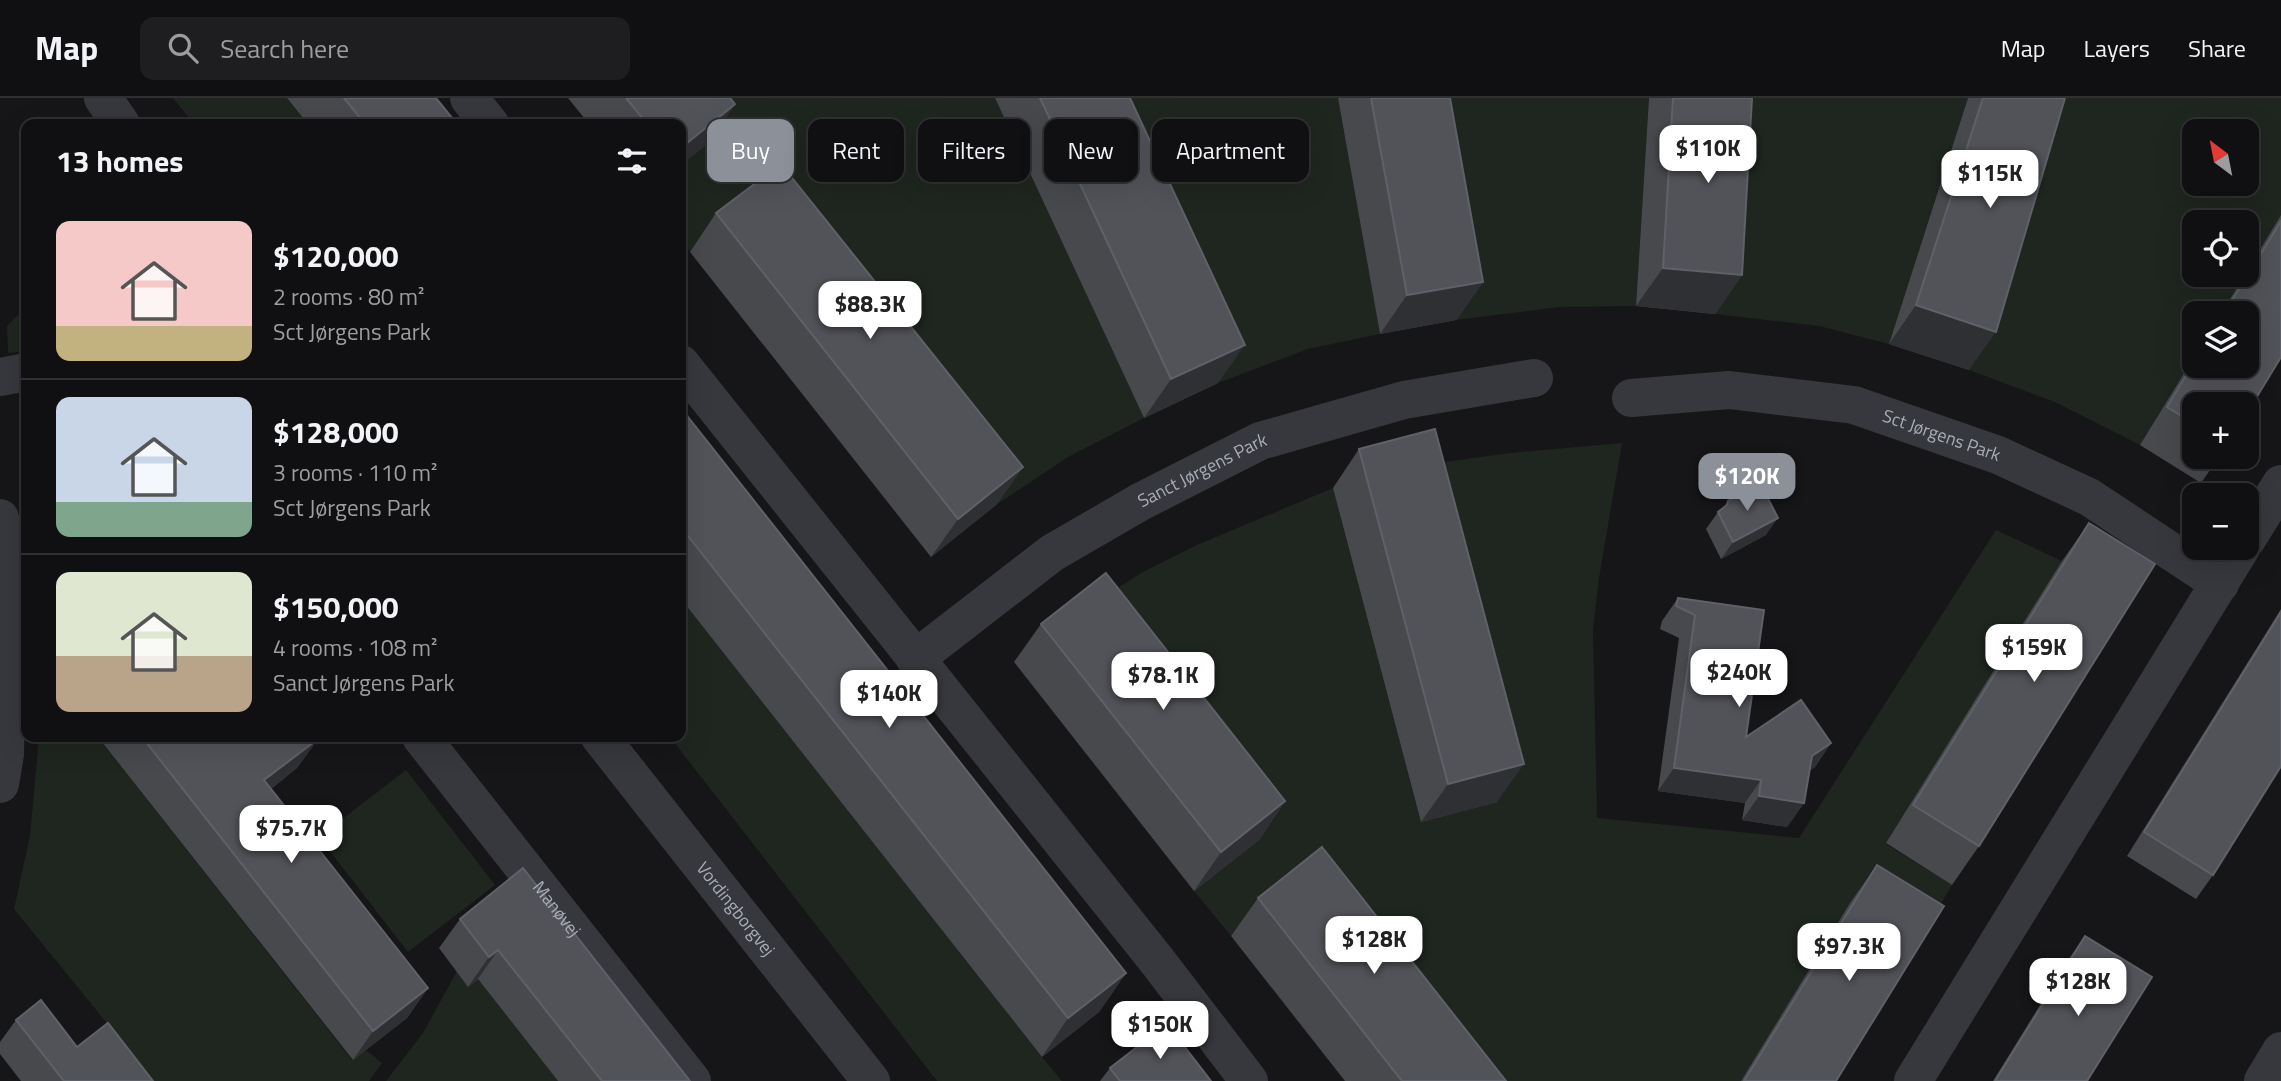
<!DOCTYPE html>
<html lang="en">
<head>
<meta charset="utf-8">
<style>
  body { margin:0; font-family:"Titillium Web",sans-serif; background:#1e1e20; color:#f1f3f6; height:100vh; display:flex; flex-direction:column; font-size:26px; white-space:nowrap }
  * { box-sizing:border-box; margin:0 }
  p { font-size:23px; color:#9c9d9f }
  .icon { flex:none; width:38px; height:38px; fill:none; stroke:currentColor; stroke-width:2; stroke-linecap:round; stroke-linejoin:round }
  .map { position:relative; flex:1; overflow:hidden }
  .details { position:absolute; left:21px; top:21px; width:665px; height:623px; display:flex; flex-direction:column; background:#101012; border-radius:14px; box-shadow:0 7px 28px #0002,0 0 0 2px #303032 }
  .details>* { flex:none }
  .guide { position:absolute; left:707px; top:21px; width:665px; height:63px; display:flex; gap:14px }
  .needle { width:46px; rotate:328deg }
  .fabs { position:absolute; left:2182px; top:21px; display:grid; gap:14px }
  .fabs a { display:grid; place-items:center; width:77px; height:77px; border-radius:14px; background:#101012; box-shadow:0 7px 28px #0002,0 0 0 2px #303032; font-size:35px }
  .price { position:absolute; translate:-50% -60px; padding:0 16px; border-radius:14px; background:#fff; color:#222; font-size:23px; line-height:46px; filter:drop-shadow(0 2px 4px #0008) }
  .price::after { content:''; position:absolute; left:50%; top:42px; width:21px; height:16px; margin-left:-10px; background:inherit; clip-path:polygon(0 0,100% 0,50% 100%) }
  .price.current { background:#8c9099; color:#fff }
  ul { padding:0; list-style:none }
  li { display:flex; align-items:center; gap:21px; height:175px; padding:0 35px }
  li+li { border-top:2px solid #303032 }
  li span { display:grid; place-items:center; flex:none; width:196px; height:140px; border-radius:14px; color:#555 }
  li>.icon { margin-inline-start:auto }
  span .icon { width:84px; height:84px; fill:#fffc; stroke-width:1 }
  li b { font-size:30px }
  h2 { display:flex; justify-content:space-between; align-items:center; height:84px; padding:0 35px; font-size:30px }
  .tag { padding:0 24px; border-radius:14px; background:#101012; box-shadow:0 7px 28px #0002,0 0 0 2px #303032; font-size:24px; line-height:63px }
  .tag.current { background:#8c9099; color:#fff }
  header { display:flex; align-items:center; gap:42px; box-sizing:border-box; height:98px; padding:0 35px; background:#101012; border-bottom:2px solid #303032 }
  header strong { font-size:33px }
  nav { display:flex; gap:38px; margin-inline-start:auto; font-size:24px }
  .search { width:490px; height:63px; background:#1e1e20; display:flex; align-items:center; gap:18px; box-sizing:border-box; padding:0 24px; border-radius:14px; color:#9c9d9f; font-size:26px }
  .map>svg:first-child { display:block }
  .green { fill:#1e261f; fill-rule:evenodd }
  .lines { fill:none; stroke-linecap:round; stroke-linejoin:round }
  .minor { stroke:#37383d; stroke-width:38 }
  .tertiary { stroke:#37383d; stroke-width:38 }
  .wall { fill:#47494d }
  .shaded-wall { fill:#2f3033 }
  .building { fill:#525359; stroke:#5f6168; stroke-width:2 }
  .labels { text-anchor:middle; stroke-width:5; stroke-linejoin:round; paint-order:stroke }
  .street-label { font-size:18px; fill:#a8adb8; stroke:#111113 }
</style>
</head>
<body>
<header>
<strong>Map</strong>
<div class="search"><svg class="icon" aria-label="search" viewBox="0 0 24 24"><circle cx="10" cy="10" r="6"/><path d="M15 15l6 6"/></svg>Search here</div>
<nav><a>Map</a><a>Layers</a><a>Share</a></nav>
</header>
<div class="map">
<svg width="2281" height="983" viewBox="0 0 2281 983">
  <rect width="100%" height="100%" fill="#161618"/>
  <g class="green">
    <polygon points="173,0 287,0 308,26 194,26"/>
    <polygon points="673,0 995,0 1144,320 1068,359 996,407 755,105 690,154 681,143 681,67 708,44"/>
    <polygon points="1085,0 1338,0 1380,236 1308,251 1218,285"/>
    <polygon points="1417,0 1649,0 1636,208 1559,209 1456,222"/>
    <polygon points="1728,0 1968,0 1889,246 1819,228 1715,216"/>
    <path d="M 2050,0 L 2281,0 L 2281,117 L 2247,173 L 2247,124 L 2194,124 L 2194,177 L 2245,177 L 2221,215 L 2194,215 L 2194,259 L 2140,347 L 2055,304 L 1969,272 ZM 2194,33 L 2247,33 L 2247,86 L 2194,86 Z"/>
    <polygon points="26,209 26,253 8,255 7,228"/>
    <polygon points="1622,345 1599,480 1593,531 1597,720 1799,740 1996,432 2062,463 1886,746 1952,787 1917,846 1850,806 1741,983 1449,983 1295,788 1231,838 1194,793 1079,514 1143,474 1197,447 1333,390 1421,724 1408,369 1510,355"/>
    <polygon points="681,501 1042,959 1062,983 937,983 670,639 681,639"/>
    <polygon points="39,639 98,639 352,962 366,952 382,965 369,983 154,983 14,811 30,738"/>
    <polygon points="406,672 495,787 408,854 319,739"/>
    <polygon points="463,862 558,983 386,983 423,935"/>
  </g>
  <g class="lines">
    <g class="minor">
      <polyline points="469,0 490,26"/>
      <polyline points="681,266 1158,864 1249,983"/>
      <polyline points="0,279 26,274"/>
      <path id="s1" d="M 1631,300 L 1729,292 L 1854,307 L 1998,357 L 2089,399 L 2220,486"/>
      <polyline points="0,420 9,475 5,656 0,686"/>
      <polyline points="2247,441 2281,386"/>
      <path id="s2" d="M 915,561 L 1052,455 L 1140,404 L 1260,343 L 1404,302 L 1534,280"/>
      <path id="s3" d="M 421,639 L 692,983"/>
      <polyline points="1913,983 2241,450"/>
    </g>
    <g class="tertiary">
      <polyline points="103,0 121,26"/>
      <path id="s4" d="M 600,639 L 871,983"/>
      <polyline points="2263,983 2281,953"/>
    </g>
  </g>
  <g class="wall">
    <polygon points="287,0 436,0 457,26 308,26"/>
    <polygon points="568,0 730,0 735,6 708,45 681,67 681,26 589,26"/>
    <polygon points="995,0 1130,0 1218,285 1144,320"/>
    <polygon points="1338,0 1450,0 1483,184 1456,222 1380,236"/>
    <polygon points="1649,0 1752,0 1742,177 1715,216 1636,208"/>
    <polygon points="1968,0 2065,0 1969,272 1889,246"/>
    <polygon points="716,115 1023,369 996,407 931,459 690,154"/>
    <polygon points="2281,117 2281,259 2194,306 2194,359 2219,359 2201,385 2140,347 2194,259 2194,268 2247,215 2221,215 2245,177 2247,177 2247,173"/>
    <polygon points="681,310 1126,875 1099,914 1042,959 681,501"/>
    <polygon points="1359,351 1497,704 1421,724 1333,390"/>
    <polygon points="1728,403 1766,437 1721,461 1706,431 1718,414 1723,410"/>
    <polygon points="2089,425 1979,748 1952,787 1886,745 2062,463"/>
    <polygon points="1678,500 1764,512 1746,639 1831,645 1815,669 1810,672 1804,705 1787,729 1742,722 1745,705 1658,693 1679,540 1660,531 1662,523"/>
    <polygon points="2281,511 2281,668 2213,777 2196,801 2127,758"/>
    <polygon points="1041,526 1285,703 1259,742 1194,793 1014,564"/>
    <polygon points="98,639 316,639 318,641 297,670 271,691 428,890 407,920 353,962"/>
    <polygon points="1877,767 1836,983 1741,983 1850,805"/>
    <polygon points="1258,800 1506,983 1345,983 1231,838"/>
    <polygon points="460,821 690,983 558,983 478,881 468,889 439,850"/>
    <polygon points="2085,838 2087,983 1993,983 2068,862"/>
    <polygon points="16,922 77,949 153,983 21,983 0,956 0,944"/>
    <polygon points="1110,970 1211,983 1100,983"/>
  </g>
  <g class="shaded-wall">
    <polygon points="735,6 708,45 681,67 681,50"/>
    <polygon points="1663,170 1742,177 1715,216 1636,208"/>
    <polygon points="1483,184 1456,222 1380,236 1407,197"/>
    <polygon points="1916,207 1996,234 1969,272 1889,246"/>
    <polygon points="1245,247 1218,285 1144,320 1171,281"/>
    <polygon points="1023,369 996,407 931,459 958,421"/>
    <polygon points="1778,420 1766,437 1721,461 1733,444"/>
    <polygon points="318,641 297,670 244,712 264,682"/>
    <polygon points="1831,645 1815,669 1796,682 1812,658"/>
    <polygon points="1524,666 1497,704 1421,724 1448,686"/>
    <polygon points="1674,670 1761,682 1745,705 1658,693"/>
    <polygon points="1759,698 1804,705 1787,729 1742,722"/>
    <polygon points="1285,703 1259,742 1194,793 1221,754"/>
    <polygon points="498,852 478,881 468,889 489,859"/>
    <polygon points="1126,875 1099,914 1042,959 1068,920"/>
    <polygon points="428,890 407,920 353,962 373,933"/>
  </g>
  <g class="building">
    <polygon points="344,0 436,0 457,26 365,26"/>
    <polygon points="626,0 730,0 735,6 681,50 681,26 647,26"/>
    <polygon points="1040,0 1130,0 1245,247 1171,281"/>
    <polygon points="1371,0 1450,0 1483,184 1407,197"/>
    <polygon points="1673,0 1752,0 1742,177 1663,170"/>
    <polygon points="1983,0 2065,0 1996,234 1916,207"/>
    <polygon points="781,66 1023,369 958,421 716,115"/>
    <polygon points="2281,123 2281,259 2247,315 2247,306 2194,306 2194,326 2167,309 2194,264 2194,268 2247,268 2247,215 2224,215"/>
    <polygon points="681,310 1126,875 1068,920 681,429"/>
    <polygon points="1435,331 1524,666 1448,686 1359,351"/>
    <polygon points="1760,385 1778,420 1733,444 1718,414 1727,407 1728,403"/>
    <polygon points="2089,425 2155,466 1979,748 1913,707"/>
    <polygon points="1106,475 1285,703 1221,754 1041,526"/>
    <polygon points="1678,500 1764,512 1746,639 1801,602 1831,645 1812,658 1804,705 1759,698 1761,682 1674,670 1695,517 1676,508"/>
    <polygon points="2281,514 2281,668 2213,777 2144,734"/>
    <polygon points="142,639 316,639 318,641 264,682 428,890 373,933"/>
    <polygon points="1322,749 1506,983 1402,983 1258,800"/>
    <polygon points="1877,767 1944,808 1836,983 1744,983"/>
    <polygon points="523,770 690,983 602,983 498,852 489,859 460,821"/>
    <polygon points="2085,838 2152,879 2087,983 1995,983"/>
    <polygon points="41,902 77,949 108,925 153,983 64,983 16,922"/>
    <polygon points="1167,926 1211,983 1120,983 1110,970"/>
  </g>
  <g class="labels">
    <g class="street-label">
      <text dy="6" stroke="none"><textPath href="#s1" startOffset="317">Sct Jørgens Park</textPath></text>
      <text dy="6" stroke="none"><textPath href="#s2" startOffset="345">Sanct Jørgens Park</textPath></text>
      <text dy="6" stroke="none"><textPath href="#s3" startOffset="219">Manøvej</textPath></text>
      <text dy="6" stroke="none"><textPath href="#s4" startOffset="219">Vordingborgvej</textPath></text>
    </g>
  </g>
</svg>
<div class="fabs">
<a><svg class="needle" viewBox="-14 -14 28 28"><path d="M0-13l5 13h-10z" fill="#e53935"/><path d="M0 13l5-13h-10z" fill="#9c9d9f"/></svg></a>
<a><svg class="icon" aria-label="locate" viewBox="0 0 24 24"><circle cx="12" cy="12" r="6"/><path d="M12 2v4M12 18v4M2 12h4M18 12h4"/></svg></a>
<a><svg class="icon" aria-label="layers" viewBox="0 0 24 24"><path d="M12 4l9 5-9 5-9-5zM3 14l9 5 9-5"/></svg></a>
<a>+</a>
<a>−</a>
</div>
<b class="price" style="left:1708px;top:87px">$110K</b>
<b class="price" style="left:1990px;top:112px">$115K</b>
<b class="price" style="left:870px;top:243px">$88.3K</b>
<b class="price current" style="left:1747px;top:415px">$120K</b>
<b class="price" style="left:2034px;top:586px">$159K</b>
<b class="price" style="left:1739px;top:611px">$240K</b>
<b class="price" style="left:1163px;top:614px">$78.1K</b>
<b class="price" style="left:889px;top:632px">$140K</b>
<b class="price" style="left:291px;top:767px">$75.7K</b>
<b class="price" style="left:1374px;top:878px">$128K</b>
<b class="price" style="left:1849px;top:885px">$97.3K</b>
<b class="price" style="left:2078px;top:920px">$128K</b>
<b class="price" style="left:1160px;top:963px">$150K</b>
<div class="guide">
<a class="tag current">Buy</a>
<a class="tag">Rent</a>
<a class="tag">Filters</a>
<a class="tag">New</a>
<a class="tag">Apartment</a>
</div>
<section class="details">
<h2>13 homes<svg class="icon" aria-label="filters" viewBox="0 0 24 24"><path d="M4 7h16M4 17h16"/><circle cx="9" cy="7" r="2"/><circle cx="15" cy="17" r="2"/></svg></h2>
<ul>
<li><span style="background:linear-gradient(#f6c9c9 75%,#c2b280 0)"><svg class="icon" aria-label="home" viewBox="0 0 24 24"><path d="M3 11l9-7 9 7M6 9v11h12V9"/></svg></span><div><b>$120,000</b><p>2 rooms · 80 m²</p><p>Sct Jørgens Park</p></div></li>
<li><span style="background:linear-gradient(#c9d6e8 75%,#7fa58c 0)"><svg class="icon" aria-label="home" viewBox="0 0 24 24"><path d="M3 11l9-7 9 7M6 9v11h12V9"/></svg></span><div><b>$128,000</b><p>3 rooms · 110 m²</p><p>Sct Jørgens Park</p></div></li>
<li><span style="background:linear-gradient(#dfe7d0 60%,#b9a48a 0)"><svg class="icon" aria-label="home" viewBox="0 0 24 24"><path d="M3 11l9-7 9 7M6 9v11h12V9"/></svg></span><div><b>$150,000</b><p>4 rooms · 108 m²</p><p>Sanct Jørgens Park</p></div></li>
</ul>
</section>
</div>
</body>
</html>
